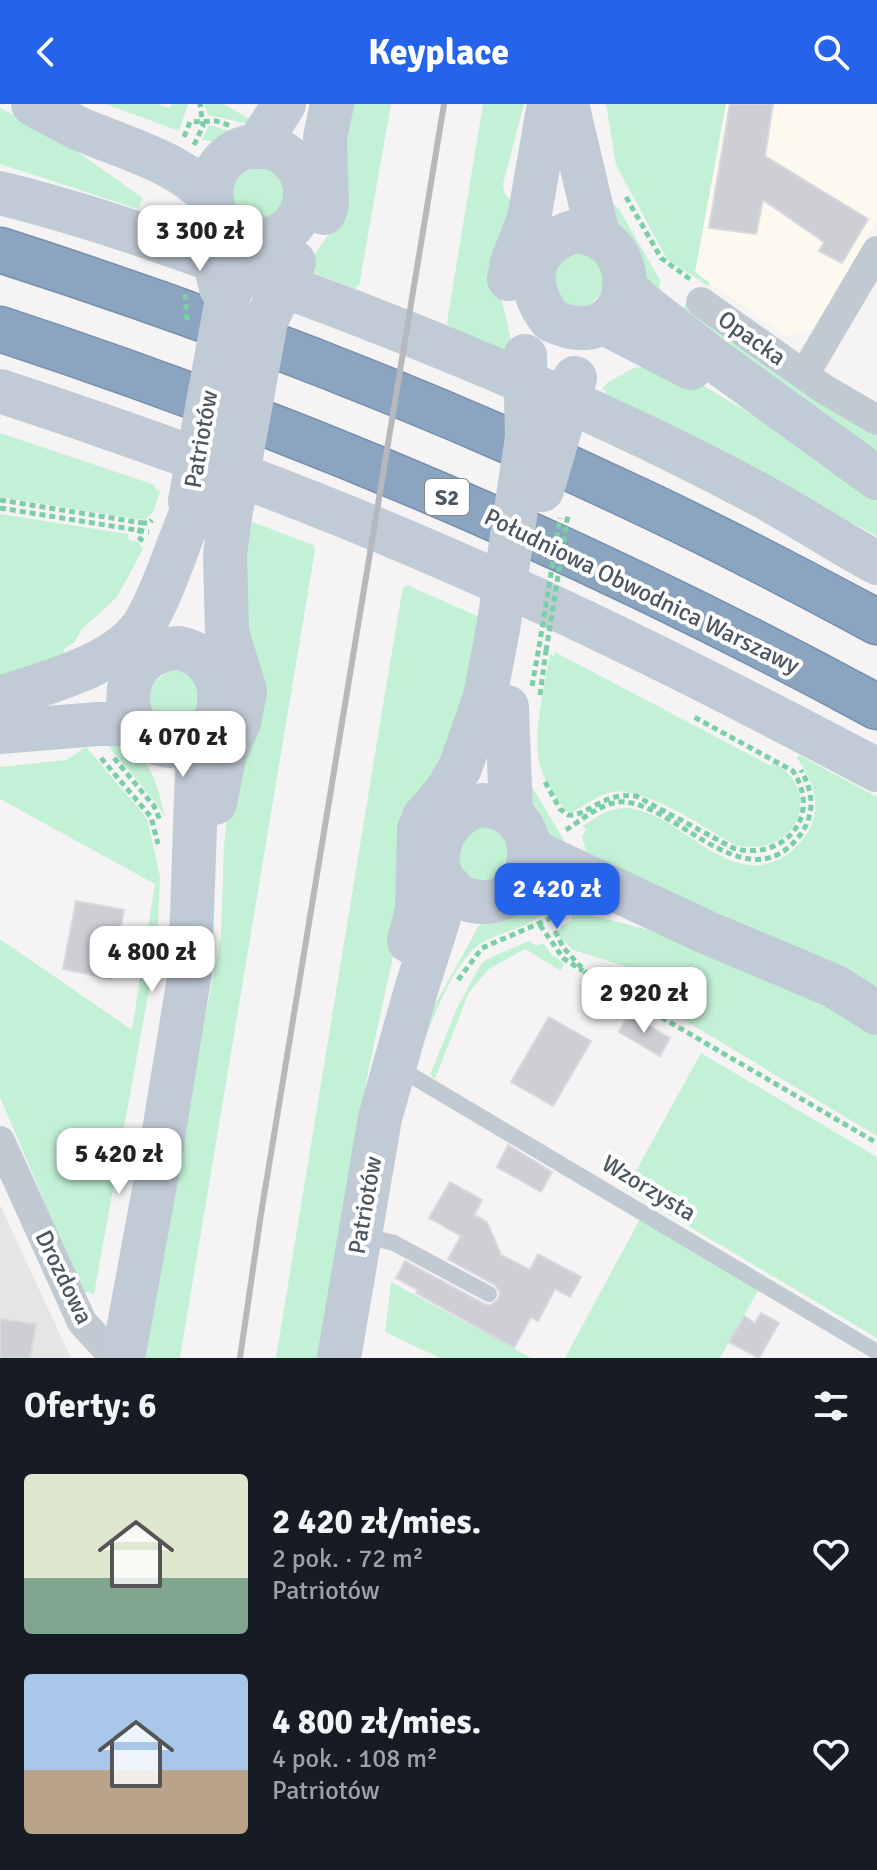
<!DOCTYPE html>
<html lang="pl">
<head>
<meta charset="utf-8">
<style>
  body { margin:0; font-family:Signika,sans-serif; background:#20242c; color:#f1f3f6; height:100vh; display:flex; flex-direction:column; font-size:30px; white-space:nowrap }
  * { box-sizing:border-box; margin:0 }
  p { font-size:26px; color:#9ea1a6 }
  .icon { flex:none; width:44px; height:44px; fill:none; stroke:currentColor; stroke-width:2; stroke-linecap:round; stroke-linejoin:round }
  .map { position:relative; height:1254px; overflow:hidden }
  .sheet { display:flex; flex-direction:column; background:#171b24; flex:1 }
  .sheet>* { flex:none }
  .price { position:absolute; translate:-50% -68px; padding:0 18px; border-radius:16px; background:#fff; color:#222; font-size:26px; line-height:52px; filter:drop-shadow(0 2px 4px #0008) }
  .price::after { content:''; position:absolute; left:50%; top:48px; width:24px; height:18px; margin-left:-12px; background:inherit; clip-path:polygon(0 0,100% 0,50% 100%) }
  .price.current { background:#2563eb; color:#fff }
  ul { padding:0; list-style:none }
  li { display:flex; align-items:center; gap:24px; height:200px; padding:0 24px }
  li span { display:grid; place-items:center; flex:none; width:224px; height:160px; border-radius:8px; color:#555 }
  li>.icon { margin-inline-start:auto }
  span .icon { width:96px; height:96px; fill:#fffc; stroke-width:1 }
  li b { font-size:34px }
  h2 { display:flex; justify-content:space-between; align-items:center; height:96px; padding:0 24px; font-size:34px }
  header { display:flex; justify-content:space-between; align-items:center; height:104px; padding:0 24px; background:#2563eb; color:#fff; font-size:36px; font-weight:700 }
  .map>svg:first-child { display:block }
  .commercial { fill:#fdf9ef }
  .education { fill:#e6e4e5 }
  .green { fill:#c3f1d5 }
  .building { fill:#cdcfd5; stroke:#d7d9de; stroke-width:2 }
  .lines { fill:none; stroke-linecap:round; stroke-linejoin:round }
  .motorway-casing { stroke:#7690ad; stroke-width:47 }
  .path { stroke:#7ad0a6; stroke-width:5; stroke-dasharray:6 4; stroke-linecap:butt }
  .service { stroke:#c1cad2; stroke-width:16 }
  .minor { stroke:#c1cad2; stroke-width:30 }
  .secondary { stroke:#c1cbd6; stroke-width:44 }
  .motorway { stroke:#8ba5c1; stroke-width:44 }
  .rail { stroke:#b5b8bd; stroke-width:6 }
  .path-bridge { stroke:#7ad0a6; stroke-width:5; stroke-dasharray:6 4; stroke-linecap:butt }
  .secondary-bridge { stroke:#c1cbd6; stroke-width:44 }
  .labels { text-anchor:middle; stroke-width:8; stroke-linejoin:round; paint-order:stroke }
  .shield { fill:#fff; stroke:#808990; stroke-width:2 }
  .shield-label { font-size:22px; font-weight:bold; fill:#4a5661 }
  .street-label { font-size:24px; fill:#4a5661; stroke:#fff }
</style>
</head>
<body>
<header><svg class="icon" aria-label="back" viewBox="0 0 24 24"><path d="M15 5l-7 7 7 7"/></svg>Keyplace<svg class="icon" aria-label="search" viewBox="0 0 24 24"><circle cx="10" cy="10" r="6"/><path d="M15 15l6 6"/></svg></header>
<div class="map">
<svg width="877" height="1254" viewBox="0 0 877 1254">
  <rect width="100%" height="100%" fill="#f5f3f3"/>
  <polygon class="commercial" points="726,0 877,0 877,117 815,224 788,232 695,169"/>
  <polygon class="education" points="0,1101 71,1254 0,1254"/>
  <g class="green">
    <polygon points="106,0 157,0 169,4 172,0 188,0 179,27"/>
    <polygon points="204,0 223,0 250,15 249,20 208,11"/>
    <polygon points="347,0 391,0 359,182 357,182 356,185 307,166 307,161 331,127"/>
    <polygon points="483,0 524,0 503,80 504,88 511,97 500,188 513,245 509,248 448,222 447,218"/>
    <polygon points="606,0 726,0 695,168 710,179 708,182 667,155 616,61"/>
    <polygon points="0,4 52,30 143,94 138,105 0,60"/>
    <polygon points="209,21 250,33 225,39 202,36"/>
    <circle cx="260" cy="91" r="28"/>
    <polygon points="609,96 619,105 660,176 659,195 619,134"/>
    <path d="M 580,149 C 585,151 593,154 597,158 C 610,174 602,193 587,203 L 560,199 L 550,166 L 555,158 Z"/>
    <polygon points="687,199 877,328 877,352 677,214"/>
    <polygon points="651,251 758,314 877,394 877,432 604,291 606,287 602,285 608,278 636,263 642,264"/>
    <polygon points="0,329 155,381 155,385 160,387 153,408 145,416 135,415 0,393"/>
    <polygon points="0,410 128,430 129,436 138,438 143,445 117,493 81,526 75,538 64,545 65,560 0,582"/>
    <polygon points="245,415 313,441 315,446 180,1254 138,1254 221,832 224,743 244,543"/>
    <polygon points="407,481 486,516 402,811 369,963 317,1254 276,1254 388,571 403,483 406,483"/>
    <path d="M 555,548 L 771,662 L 773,658 C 826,687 796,756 735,741 C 705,724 645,682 612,688 C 598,691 585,701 573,708 L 566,707 C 556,694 542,674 539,657 C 533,626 545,581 550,550 L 554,552 Z"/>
    <path d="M 174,566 L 182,567 L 196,574 L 200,610 L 180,622 C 157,617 143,602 154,578 L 166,568 Z"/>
    <path d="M 105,638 C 149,644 156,675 165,713 L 157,700 Z"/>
    <polygon points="86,643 147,714 160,773 157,841 94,1190 82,1187 0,993 0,835 132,926 155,780 0,695 0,663 66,656"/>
    <path d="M 799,651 L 877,693 L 877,886 L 586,748 L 582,732 L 586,726 L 583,722 C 599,711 614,701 634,705 C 675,713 706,755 748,761 C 762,763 777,758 788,750 C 824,721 822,689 797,654 Z"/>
    <polygon points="530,679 565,738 567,750 535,719"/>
    <polygon points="483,721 501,728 511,754 494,776 474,777 459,764 458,736"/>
    <path d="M 525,799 L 550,802 C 535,824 501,826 480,840 C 450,861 430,925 415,958 L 431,908 L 478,823 L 486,816 Z"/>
    <path d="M 574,807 L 657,828 L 754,863 L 877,929 L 877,1032 L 654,898 C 640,894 627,892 622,878 L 628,863 L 573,846 L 559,833 L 559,825 L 571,816 Z"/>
    <polygon points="529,837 537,842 543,839 552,851 564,859 561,867 525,845 489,865 469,888 435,975 430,971 457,904 481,860 487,855"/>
    <polygon points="701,949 877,1053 877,1234 626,1085"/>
    <polygon points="640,1115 759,1185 720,1254 565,1254"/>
    <polygon points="391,1178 531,1254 440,1254 385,1228"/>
  </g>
  <g class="building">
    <polygon points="730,0 773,0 765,52 868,115 842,159 819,147 824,138 763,96 756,130 709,124"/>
    <polygon points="76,797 124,806 111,875 63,865"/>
    <polygon points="629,910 670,934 660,952 619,928"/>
    <polygon points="549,913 591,937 553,1002 511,978"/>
    <polygon points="508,1041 552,1068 541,1088 497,1063"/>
    <polygon points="450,1078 482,1096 474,1111 487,1118 501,1151 530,1166 538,1150 581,1173 570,1193 555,1185 538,1217 531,1213 514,1244 416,1189 418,1186 396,1174 405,1157 484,1200 490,1201 498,1196 500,1189 495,1181 448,1155 461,1132 429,1114"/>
    <polygon points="761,1209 779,1219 759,1254 729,1238 744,1212 755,1219"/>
    <polygon points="0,1215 36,1220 30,1254 0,1254"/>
  </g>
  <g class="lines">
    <g class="motorway-casing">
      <g id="motorway">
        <path d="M 0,146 C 219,216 433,299 640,397 C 721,435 799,476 877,518"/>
        <path d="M 0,225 C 305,325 595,450 877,603"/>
      </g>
    </g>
    <g class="path">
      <polyline points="184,33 190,18 216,17 231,22"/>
      <polyline points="194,41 203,22 200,0"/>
      <polyline points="626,93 661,154 690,175"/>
      <polyline points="0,396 142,419"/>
      <polyline points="0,404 149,428"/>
      <polyline points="143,437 138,433 142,419 149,419 152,416"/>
      <polyline points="532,582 539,543"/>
      <polyline points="540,591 546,547"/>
      <polyline points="101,654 151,713 158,740"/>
      <polyline points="114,654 154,702 160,716"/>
      <path d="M 545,678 L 560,705 L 568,711 C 590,712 601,688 636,692 L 733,744 C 783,758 823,713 793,667 L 694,613"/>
      <path d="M 566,726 C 583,715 604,696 626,698 C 676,704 740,786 789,743 C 798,735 806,725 809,713 C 814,697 809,680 801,666"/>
      <polyline points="540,821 563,854 583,867"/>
      <polyline points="555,827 563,843 587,870 877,1039"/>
      <polyline points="458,876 482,844 549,815 558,797"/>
    </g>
    <g class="service">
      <polyline points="397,963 877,1248"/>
      <polyline points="361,1131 394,1139 489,1190"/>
    </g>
    <g class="minor">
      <polyline points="701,198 824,285 877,316"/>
      <polyline points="804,271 877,147"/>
      <polyline points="0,1037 82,1218 104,1242 124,1249"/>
    </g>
    <g class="secondary">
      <path d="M 33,0 C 48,8 63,17 78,24 C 122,44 180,57 212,95"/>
      <polyline points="567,0 598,131"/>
      <circle cx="258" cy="89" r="47"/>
      <polyline points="257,43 284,0"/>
      <path d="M 0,89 C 102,114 200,151 298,187 C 456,246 614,312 762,392 C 801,413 838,438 877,459"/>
      <polyline points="324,109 327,100 325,34 332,0"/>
      <path d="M 576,127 C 653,134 634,256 551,216 C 522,180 529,140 576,127 Z"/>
      <polyline points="509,175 512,158 529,115 549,0"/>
      <polyline points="624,182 639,197 710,253 877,374"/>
      <polyline points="604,219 691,264"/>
      <path d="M 0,287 C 140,333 278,383 414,441 C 572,508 726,586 877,666"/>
      <path d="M 179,544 C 240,556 228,648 170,642 C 113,636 113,545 179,544 Z"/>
      <path d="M 0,594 C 44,579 121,561 146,517 C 163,488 176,446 189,414"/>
      <polyline points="507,603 511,710"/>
      <polyline points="0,628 97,620 136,620"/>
      <polyline points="215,699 225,649 239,619 245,587 227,528 225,451 230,412"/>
      <path d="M 482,701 C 552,705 540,809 473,797 C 422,788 428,712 482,701 Z"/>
      <polyline points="530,746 708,829 834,882 877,909"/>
      <polyline points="409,837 417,806 419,726 424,713 445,689 460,664 485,593 498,525"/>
      <polyline points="123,1254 158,1064 190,868 198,634"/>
      <polyline points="339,1254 380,1014 416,886 449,782"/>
    </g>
    <use href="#motorway" class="motorway"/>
    <polyline class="rail" points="240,1254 261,1110 444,0"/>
    <g class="path-bridge">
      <polyline points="151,107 160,125"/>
      <polyline points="185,190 187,216"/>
      <polyline points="539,543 560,414"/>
      <polyline points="546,547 568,410"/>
    </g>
    <g class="secondary-bridge">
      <polyline points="195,123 212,145 221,184"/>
      <polyline points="542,386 575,274"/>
      <polyline points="190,397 225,206 234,173 231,135"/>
      <polyline points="230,412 266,217 294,158"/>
      <polyline points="498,525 527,333 525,252"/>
    </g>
  </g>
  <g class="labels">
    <rect class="shield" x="425" y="375" width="44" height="36" rx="6"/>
    <g class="shield-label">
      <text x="447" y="401">S2</text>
    </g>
    <g class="street-label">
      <text transform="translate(752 234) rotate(35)" y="8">Opacka</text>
      <text transform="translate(201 335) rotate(-80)" y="8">Patriotów</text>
      <text transform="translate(642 487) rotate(26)" y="8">Południowa Obwodnica Warszawy</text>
      <text transform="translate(649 1084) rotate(31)" y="8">Wzorzysta</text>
      <text transform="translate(365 1101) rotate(-80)" y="8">Patriotów</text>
      <text transform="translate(64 1173) rotate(64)" y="8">Drozdowa</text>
    </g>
  </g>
</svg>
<b class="price" style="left:200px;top:169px">3 300 zł</b>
<b class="price" style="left:183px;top:675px">4 070 zł</b>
<b class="price current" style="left:557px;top:827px">2 420 zł</b>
<b class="price" style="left:152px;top:890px">4 800 zł</b>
<b class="price" style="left:644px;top:931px">2 920 zł</b>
<b class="price" style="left:119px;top:1092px">5 420 zł</b>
</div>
<section class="sheet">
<h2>Oferty: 6<svg class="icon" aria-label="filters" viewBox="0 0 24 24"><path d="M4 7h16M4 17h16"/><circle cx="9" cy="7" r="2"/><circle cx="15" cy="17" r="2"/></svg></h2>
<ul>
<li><span style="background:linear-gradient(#dfe7d0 65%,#7fa58c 0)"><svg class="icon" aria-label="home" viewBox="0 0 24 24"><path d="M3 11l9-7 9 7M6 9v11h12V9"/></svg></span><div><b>2 420 zł/mies.</b><p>2 pok. · 72 m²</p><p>Patriotów</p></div><svg class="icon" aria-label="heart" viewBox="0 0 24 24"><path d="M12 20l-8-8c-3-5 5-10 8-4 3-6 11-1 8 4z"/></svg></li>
<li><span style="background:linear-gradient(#a9c7e8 60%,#b9a48a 0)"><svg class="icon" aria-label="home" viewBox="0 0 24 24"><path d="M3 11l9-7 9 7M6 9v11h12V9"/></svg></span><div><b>4 800 zł/mies.</b><p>4 pok. · 108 m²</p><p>Patriotów</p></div><svg class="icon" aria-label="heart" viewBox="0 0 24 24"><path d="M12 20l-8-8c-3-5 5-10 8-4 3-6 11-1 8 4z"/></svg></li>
</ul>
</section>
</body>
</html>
